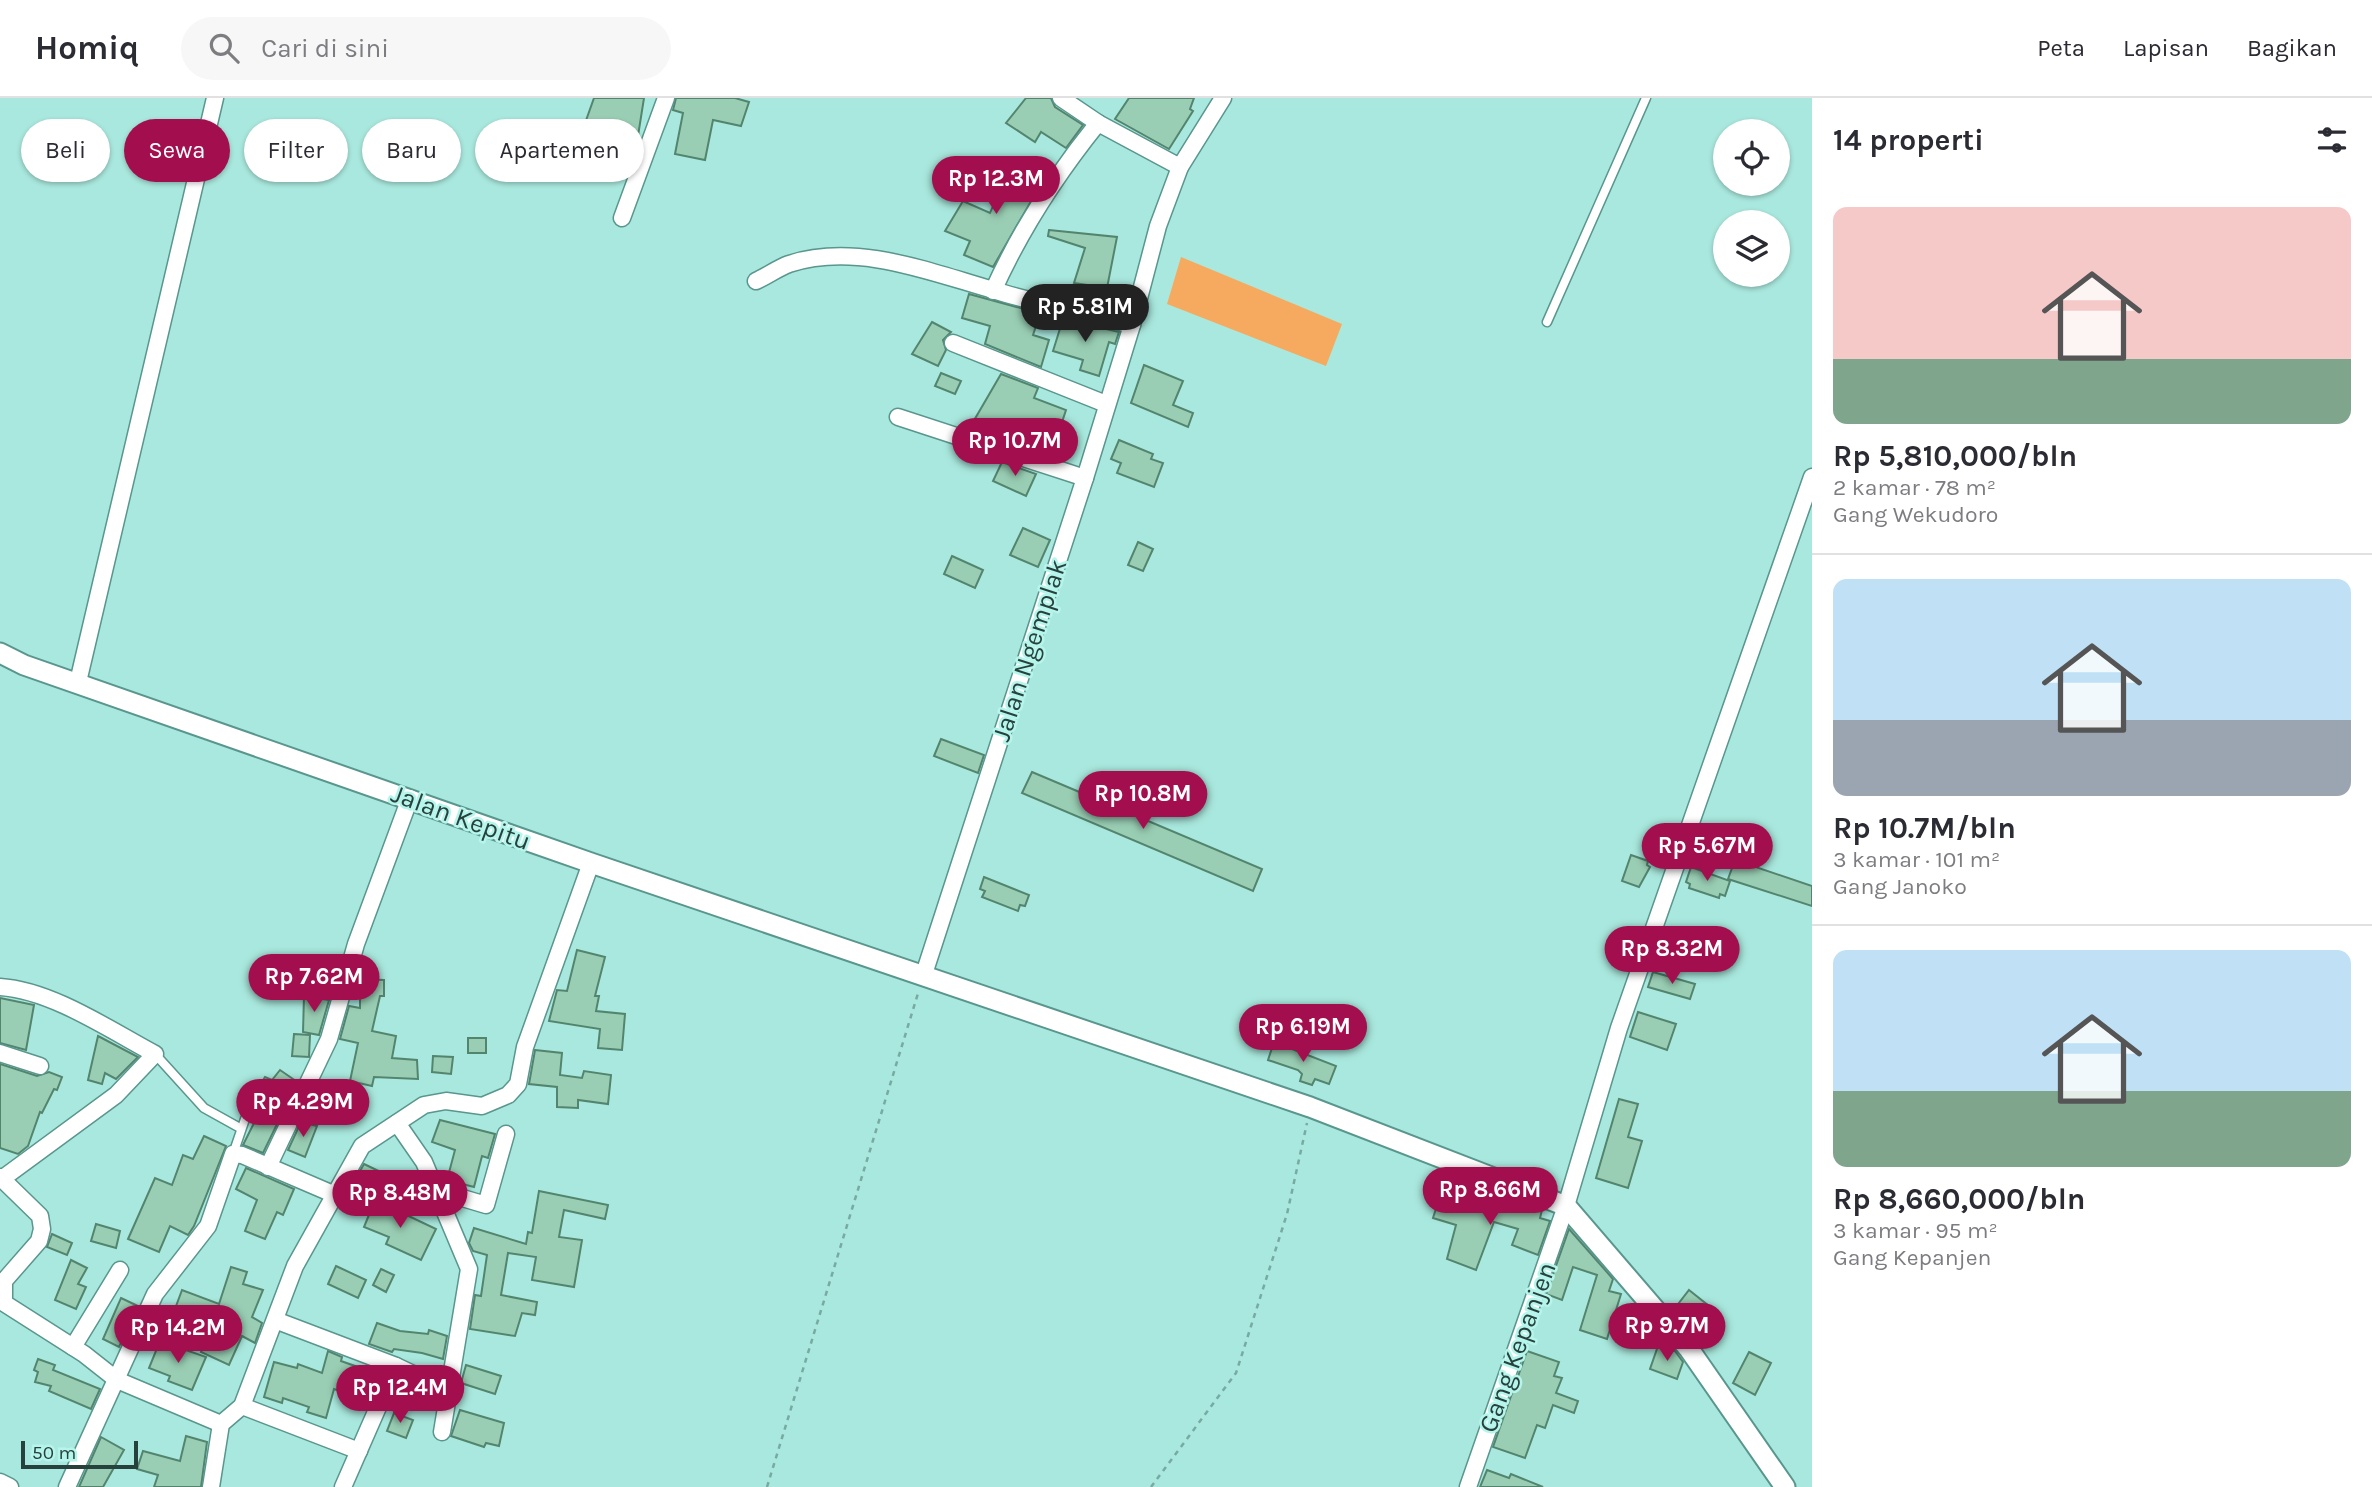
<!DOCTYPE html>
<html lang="id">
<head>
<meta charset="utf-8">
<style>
  body { margin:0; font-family:Karla,sans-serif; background:#f7f7f7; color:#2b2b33; height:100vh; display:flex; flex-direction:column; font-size:26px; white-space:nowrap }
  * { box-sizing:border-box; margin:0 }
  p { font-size:23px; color:#7c7c81 }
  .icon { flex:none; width:38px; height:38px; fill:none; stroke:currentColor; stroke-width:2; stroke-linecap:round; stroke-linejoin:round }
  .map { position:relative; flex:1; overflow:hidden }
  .drawer { display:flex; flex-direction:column; background:#fff; width:560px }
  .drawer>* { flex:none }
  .hud { position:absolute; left:21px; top:21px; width:665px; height:63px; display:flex; gap:14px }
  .buttons { position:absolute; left:1713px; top:21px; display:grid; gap:14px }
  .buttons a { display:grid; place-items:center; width:77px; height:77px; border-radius:50%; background:#fff; box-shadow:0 2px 5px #0004; font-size:35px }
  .scale { position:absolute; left:21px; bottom:18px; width:117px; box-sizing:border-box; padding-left:7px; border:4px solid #27413d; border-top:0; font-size:19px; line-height:24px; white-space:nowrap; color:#27413d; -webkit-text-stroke:5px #b6f5eb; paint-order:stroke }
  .price { position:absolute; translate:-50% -60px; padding:0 16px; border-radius:24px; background:#a30f4e; color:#fff; font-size:23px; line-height:46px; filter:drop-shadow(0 2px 4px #0008) }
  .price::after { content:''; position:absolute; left:50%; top:42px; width:21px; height:16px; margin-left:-10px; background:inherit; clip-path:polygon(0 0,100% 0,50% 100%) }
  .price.active { background:#222; color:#fff }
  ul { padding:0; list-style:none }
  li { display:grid; align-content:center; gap:14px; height:371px; padding:0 21px }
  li+li { border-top:2px solid #e1e1e2 }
  li span { display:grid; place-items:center; height:217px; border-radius:14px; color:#555 }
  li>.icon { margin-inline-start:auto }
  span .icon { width:126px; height:126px; fill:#fffc; stroke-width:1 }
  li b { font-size:30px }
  h2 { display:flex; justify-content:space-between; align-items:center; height:84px; padding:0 21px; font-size:30px }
  .chip { padding:0 24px; border-radius:32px; background:#fff; box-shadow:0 2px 5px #0004; font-size:24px; line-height:63px }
  .chip.active { background:#a30f4e; color:#fff }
  header { display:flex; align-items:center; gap:42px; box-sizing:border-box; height:98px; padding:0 35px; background:#fff; border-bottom:2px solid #e1e1e2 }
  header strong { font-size:33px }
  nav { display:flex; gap:38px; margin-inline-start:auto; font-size:24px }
  .search { width:490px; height:63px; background:#f7f7f7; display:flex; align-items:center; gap:18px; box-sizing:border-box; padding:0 24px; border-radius:38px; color:#7c7c81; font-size:26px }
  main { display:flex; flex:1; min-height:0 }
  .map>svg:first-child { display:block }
  .green { fill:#f6aa5f }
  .building { fill:#99ceb4; stroke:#53856e; stroke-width:2 }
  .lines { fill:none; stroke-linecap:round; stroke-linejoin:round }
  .service-casing { stroke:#59968d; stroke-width:11 }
  .minor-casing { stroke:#59968d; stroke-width:19 }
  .tertiary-casing { stroke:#59968d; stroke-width:23 }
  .path { stroke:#78aaa2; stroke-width:2.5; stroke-dasharray:5 5; stroke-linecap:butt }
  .service { stroke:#fff; stroke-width:8 }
  .minor { stroke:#fff; stroke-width:16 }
  .tertiary { stroke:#fff; stroke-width:19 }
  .labels { text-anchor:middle; stroke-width:5; stroke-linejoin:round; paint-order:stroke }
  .street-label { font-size:26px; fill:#27413d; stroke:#b6f5eb }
</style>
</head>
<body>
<header>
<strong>Homiq</strong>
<div class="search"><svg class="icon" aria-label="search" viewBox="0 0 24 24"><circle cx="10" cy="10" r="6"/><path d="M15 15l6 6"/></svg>Cari di sini</div>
<nav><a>Peta</a><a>Lapisan</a><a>Bagikan</a></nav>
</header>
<main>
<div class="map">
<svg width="1812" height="1389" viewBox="0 0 1812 1389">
  <rect width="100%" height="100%" fill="#a9e8de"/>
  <polygon class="green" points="1181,159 1342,226 1326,268 1167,206"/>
  <g class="building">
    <polygon points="594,0 644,0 638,38 607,29 605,35 584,28"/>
    <polygon points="676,0 735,0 749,4 741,28 713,22 705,62 675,56 683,15 673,12"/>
    <polygon points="1026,0 1051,0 1055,9 1083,27 1066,50 1041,34 1035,44 1006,25"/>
    <polygon points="1129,0 1194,0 1190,11 1193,13 1169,51 1115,21"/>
    <polygon points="1007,64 1044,81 993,169 964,157 970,143 945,133 963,103 990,115 1001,90 995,87"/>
    <polygon points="1049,132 1117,139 1107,190 1074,185 1085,150 1048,138"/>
    <polygon points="969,196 1035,214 1032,224 1037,225 1033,237 1049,242 1041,269 985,246 990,228 962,220"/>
    <polygon points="1063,221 1119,234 1115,246 1109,244 1099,278 1080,272 1083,262 1053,253"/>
    <polygon points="932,224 951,234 943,242 946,252 938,268 912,256"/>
    <polygon points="1144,267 1183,283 1173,307 1193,315 1188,329 1131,305"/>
    <polygon points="941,275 961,283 955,296 935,288"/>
    <polygon points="1001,276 1038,290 1034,300 1066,312 1051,357 969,331"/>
    <polygon points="1119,342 1153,356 1151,361 1163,365 1154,389 1117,375 1121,365 1111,361"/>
    <polygon points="1002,364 1036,376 1026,398 993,383"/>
    <polygon points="1023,430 1050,442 1038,469 1010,457"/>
    <polygon points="1138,444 1153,451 1143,473 1128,467"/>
    <polygon points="952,458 983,472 975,490 944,476"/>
    <polygon points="941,641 984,657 978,675 934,658"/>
    <polygon points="1032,674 1262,771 1253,793 1022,695"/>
    <polygon points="1631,757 1648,763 1647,767 1650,769 1639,789 1622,783"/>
    <polygon points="1735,762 1812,788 1812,808 1728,781"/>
    <polygon points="1691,769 1730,783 1725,798 1720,796 1719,800 1689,790 1690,786 1686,784"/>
    <polygon points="984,779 1029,797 1025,808 1020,807 1018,813 982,799 985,793 980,791"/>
    <polygon points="577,852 605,859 595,898 599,898 596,913 625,916 622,952 598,950 600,931 549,923 557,892 567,893"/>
    <polygon points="1653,874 1695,886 1690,901 1648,889"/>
    <polygon points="360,881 384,882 384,898 380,898 372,933 396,938 392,960 417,962 418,981 374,979 372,988 350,983 358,945 340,941 349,908 360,910"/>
    <polygon points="304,898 329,902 319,937 303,934"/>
    <polygon points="0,900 34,907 26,952 0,945"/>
    <polygon points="1638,914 1676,926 1667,952 1630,939"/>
    <polygon points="294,936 310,937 309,959 292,958"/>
    <polygon points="98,938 138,959 116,981 105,975 102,986 88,982"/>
    <rect x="468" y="940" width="18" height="15"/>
    <polygon points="1274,944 1336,968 1329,986 1315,981 1312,987 1300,983 1302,976 1298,972 1268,962"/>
    <polygon points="535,952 562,955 560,977 582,980 584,973 611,977 608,1006 578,1002 578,1010 557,1009 557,989 529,986"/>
    <polygon points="433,958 453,959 451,976 432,974"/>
    <polygon points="0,966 37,978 49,974 62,979 57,992 54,991 42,1015 40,1014 28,1048 18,1056 0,1050"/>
    <polygon points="280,972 296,983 288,1002 262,984 265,979 272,982"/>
    <polygon points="313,998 326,1003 318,1022 306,1014"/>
    <polygon points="1619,1001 1638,1006 1628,1039 1642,1043 1628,1090 1596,1080"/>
    <polygon points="260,1013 280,1020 263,1055 243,1047"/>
    <polygon points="440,1022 495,1036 488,1060 482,1058 474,1089 447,1082 455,1052 432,1044"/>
    <polygon points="301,1024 317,1028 305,1059 288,1052"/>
    <polygon points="204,1038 226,1048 194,1128 188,1137 170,1128 159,1154 128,1141 155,1080 172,1087 183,1057 193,1061"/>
    <polygon points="364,1066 385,1076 373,1099 351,1089"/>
    <polygon points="246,1070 294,1091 283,1117 277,1114 265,1141 245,1133 257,1102 236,1091"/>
    <polygon points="539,1093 608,1107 605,1121 564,1112 559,1139 582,1142 574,1189 532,1182 536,1159 508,1155 501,1197 537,1204 535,1217 522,1215 515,1238 470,1231 475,1197 481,1198 487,1157 473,1153 469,1145 474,1130 526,1146 528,1134 532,1135"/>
    <polygon points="1504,1097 1542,1112 1540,1120 1550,1123 1538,1157 1512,1147 1518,1131 1494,1124 1476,1172 1447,1161 1456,1127 1433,1120 1439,1101 1466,1110 1470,1098 1500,1110"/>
    <polygon points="375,1102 436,1131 421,1162 386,1146 389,1139 364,1129"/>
    <polygon points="96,1126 120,1133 116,1150 91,1143"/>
    <polygon points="1569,1131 1613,1181 1609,1193 1621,1196 1607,1241 1580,1232 1597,1177 1573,1169 1562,1202 1546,1196"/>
    <polygon points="52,1136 72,1145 67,1157 47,1149"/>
    <polygon points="71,1162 87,1170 78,1186 86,1189 76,1211 55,1202"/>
    <polygon points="336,1168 366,1182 358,1200 328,1186"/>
    <polygon points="231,1169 247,1174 243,1186 263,1192 252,1219 262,1225 255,1245 242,1238 229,1267 201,1254 212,1225 175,1211 182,1192 219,1206"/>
    <polygon points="381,1171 394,1177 386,1194 373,1187"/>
    <polygon points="1689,1192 1709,1208 1695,1225 1675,1210"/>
    <polygon points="121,1200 138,1208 119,1249 103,1241"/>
    <polygon points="1643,1220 1659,1235 1655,1249 1636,1243"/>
    <polygon points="377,1225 400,1233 428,1236 429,1232 447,1238 443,1261 422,1255 394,1251 392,1254 369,1246"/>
    <polygon points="160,1243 206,1259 192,1292 168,1283 170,1278 149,1270"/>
    <polygon points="1658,1248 1675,1253 1683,1264 1677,1281 1650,1271"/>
    <polygon points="328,1253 342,1259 341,1263 381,1277 369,1303 334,1291 326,1320 307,1314 309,1309 283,1300 282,1305 264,1299 274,1264 297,1270 298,1266 322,1275"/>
    <polygon points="1527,1253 1559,1264 1554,1278 1562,1280 1556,1295 1578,1303 1574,1315 1553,1307 1545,1330 1537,1327 1525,1360 1493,1349"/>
    <polygon points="1749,1254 1771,1265 1755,1297 1733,1285"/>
    <polygon points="38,1261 55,1267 53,1272 100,1291 91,1311 49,1293 51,1288 35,1284 38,1274 34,1272"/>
    <polygon points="466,1267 501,1278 495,1296 461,1285"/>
    <polygon points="460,1312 504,1325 499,1348 486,1345 484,1349 451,1338"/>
    <polygon points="394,1315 413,1322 406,1340 387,1333"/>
    <polygon points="186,1338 207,1344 201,1389 154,1389 158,1377 137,1371 143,1353 180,1363"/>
    <polygon points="101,1339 124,1352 103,1389 79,1389"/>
    <polygon points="1487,1372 1509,1380 1511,1376 1543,1389 1480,1389"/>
  </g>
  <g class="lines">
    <g class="service-casing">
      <g id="service">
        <polyline points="1547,224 1646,0"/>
        <polyline points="155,956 204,1010 240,1030"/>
        <polyline points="233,1056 245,1021 258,1005 293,1018"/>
      </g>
    </g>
    <g class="minor-casing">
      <g id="minor">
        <polyline points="1061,0 1098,25 1180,69"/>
        <polyline points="622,120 666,0"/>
        <path d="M 756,183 C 767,178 778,170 789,166 C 856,144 930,174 993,192 C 1038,206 1086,215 1132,227"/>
        <path d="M 993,193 C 1021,131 1056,77 1098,25"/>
        <polyline points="953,245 1106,306"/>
        <polyline points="898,319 1085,380"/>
        <polyline points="78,584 215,0"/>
        <polyline points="924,876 1085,380 1132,227 1158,128 1180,69 1223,0"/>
        <path d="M 0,889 C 51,892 110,932 155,956 L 116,997 L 3,1080"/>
        <polyline points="0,955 40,968"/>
        <polyline points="397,1025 424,1064 469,1171 442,1334"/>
        <polyline points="268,1069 329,941 356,846 410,700"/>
        <polyline points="0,1079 40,1118 42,1131 39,1143 4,1183 4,1205 84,1256 117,1282 221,1326"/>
        <polyline points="439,1093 486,1107 506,1036"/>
        <polyline points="275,1222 396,1268 449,1293"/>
        <polyline points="73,1249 120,1172"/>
        <polyline points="242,1308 359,1353"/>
        <polyline points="0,1384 10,1389"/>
        <polyline points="67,1389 155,1196 208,1128 233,1056 242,1057 333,1096"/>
        <polyline points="211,1389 221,1326 242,1308 295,1168 362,1048 424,1007 446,1003 482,1008 508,997 518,986 525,949 591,765"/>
        <polyline points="343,1389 396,1268"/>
        <polyline points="1468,1389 1566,1108 1619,930 1812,379"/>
      </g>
    </g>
    <g class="tertiary-casing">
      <polyline id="tertiary" points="0,555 24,567 591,765 1310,1009 1566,1108 1689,1251 1785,1389"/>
    </g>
    <g class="path">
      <polyline points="767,1389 919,892"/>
      <polyline points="1151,1389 1236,1275 1287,1116 1307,1025"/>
    </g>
    <use href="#service" class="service"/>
    <use href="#minor" class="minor"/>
    <use href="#tertiary" class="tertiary"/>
  </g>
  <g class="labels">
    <g class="street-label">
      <text transform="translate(1029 552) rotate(-72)" y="9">Jalan Ngemplak</text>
      <text transform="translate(461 719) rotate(20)" y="9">Jalan Kepitu</text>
      <text transform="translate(1517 1249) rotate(-70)" y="9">Gang Kepanjen</text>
    </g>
  </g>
</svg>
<div class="buttons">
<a><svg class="icon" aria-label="locate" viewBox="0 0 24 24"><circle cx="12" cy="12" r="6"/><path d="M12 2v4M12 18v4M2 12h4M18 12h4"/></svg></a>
<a><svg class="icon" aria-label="layers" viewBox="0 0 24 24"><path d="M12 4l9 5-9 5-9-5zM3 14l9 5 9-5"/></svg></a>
</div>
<div class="scale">50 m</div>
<b class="price" style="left:996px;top:118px">Rp 12.3M</b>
<b class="price active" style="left:1085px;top:246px">Rp 5.81M</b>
<b class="price" style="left:1015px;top:380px">Rp 10.7M</b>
<b class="price" style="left:1143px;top:733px">Rp 10.8M</b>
<b class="price" style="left:1707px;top:785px">Rp 5.67M</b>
<b class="price" style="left:1672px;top:888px">Rp 8.32M</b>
<b class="price" style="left:314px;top:916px">Rp 7.62M</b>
<b class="price" style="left:1303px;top:966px">Rp 6.19M</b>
<b class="price" style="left:303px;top:1041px">Rp 4.29M</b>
<b class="price" style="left:1490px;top:1129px">Rp 8.66M</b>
<b class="price" style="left:400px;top:1132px">Rp 8.48M</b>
<b class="price" style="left:1667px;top:1265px">Rp 9.7M</b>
<b class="price" style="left:178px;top:1267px">Rp 14.2M</b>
<b class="price" style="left:400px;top:1327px">Rp 12.4M</b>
<div class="hud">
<a class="chip">Beli</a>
<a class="chip active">Sewa</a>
<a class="chip">Filter</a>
<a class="chip">Baru</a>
<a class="chip">Apartemen</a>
</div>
</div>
<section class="drawer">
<h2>14 properti<svg class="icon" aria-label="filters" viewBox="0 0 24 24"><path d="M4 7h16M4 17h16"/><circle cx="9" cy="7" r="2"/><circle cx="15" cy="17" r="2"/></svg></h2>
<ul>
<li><span style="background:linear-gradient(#f6c9c9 70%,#7fa58c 0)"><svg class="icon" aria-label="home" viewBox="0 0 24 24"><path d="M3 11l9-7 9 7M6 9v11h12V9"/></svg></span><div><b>Rp 5,810,000/bln</b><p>2 kamar · 78 m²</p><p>Gang Wekudoro</p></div></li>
<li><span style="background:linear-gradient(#bfe0f5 65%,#9aa5b1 0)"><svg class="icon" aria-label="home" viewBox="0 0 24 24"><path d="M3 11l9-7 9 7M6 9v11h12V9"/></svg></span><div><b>Rp 10.7M/bln</b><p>3 kamar · 101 m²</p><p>Gang Janoko</p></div></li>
<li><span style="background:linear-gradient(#bfe0f5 65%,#7fa58c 0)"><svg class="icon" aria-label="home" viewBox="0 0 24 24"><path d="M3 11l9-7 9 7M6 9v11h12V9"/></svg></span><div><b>Rp 8,660,000/bln</b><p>3 kamar · 95 m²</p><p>Gang Kepanjen</p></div></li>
</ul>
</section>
</main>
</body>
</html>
